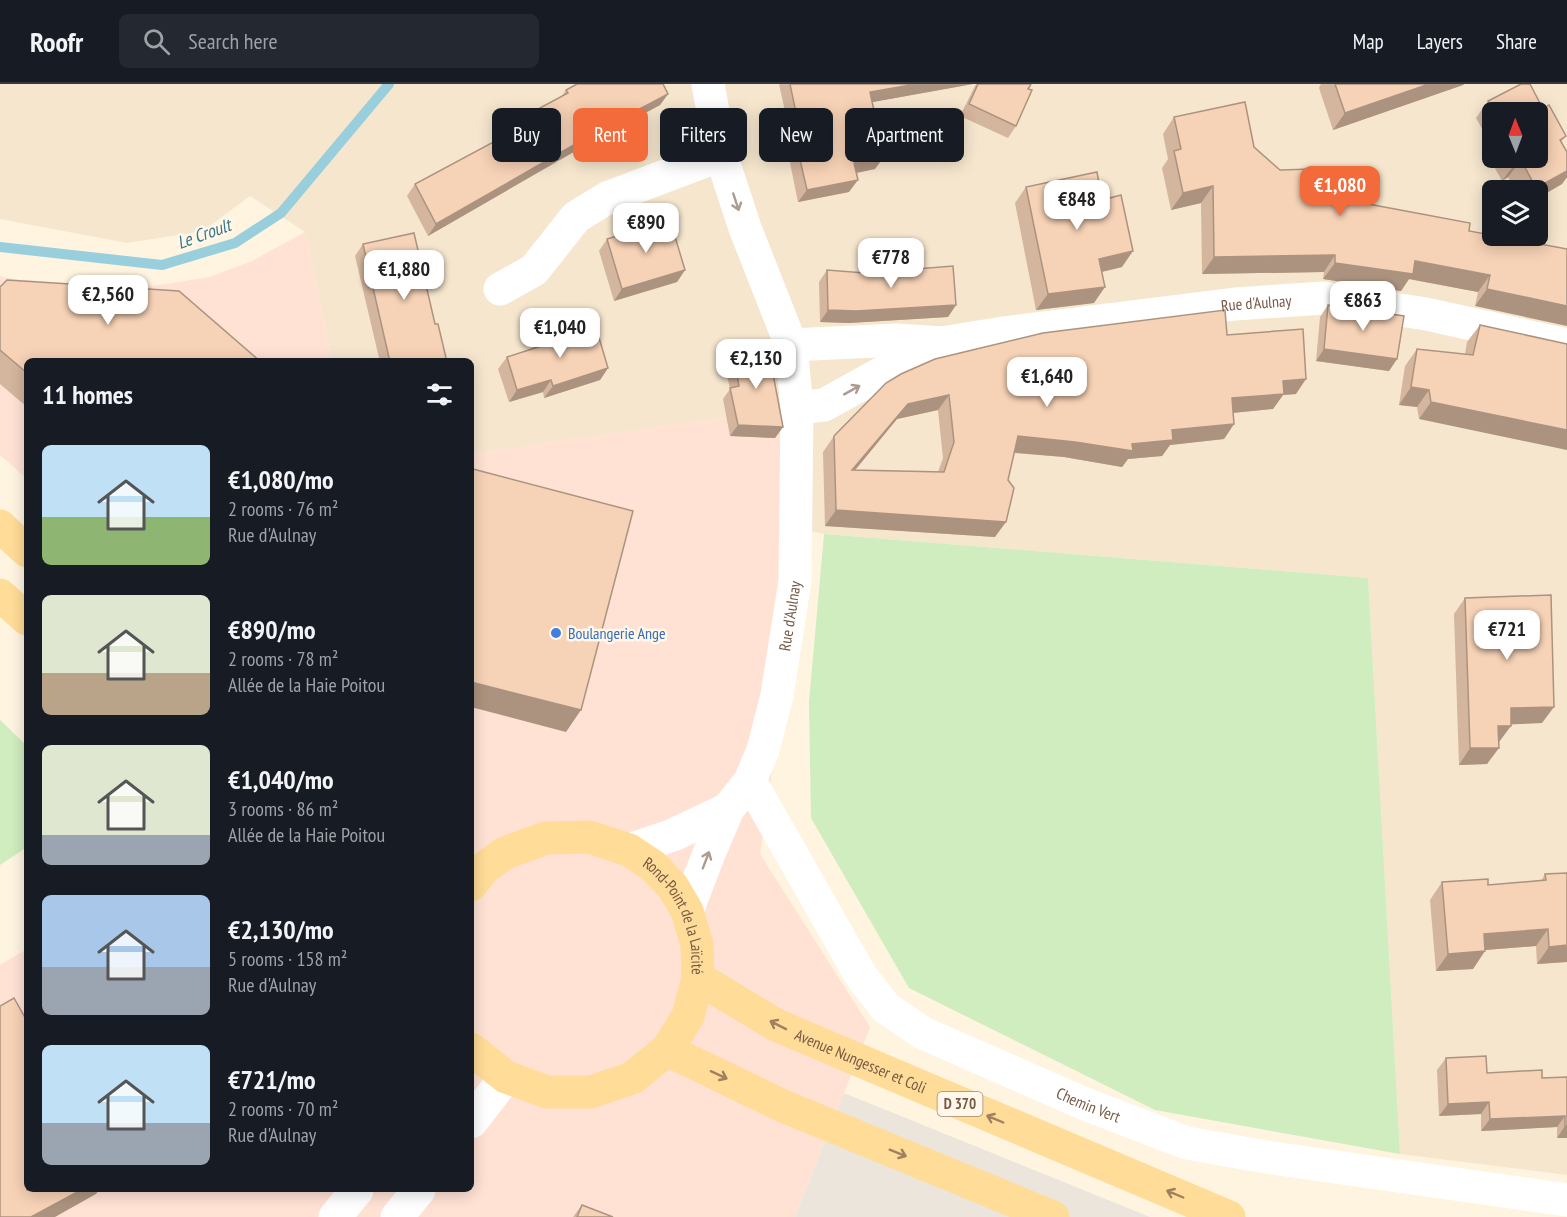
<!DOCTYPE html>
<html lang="en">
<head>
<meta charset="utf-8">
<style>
  body { margin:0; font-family:"PT Sans Narrow",sans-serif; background:#242831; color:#f1f3f6; height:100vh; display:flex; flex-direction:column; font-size:22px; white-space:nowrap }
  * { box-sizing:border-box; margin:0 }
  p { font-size:20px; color:#9ea1a6 }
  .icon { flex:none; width:33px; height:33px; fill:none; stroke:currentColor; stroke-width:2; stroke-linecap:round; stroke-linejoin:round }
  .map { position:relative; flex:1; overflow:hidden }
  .drawer { position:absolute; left:24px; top:274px; width:450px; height:834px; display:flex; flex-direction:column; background:#171b24; border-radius:9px; box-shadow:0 3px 15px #0003 }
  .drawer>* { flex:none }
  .guide { position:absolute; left:492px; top:24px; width:570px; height:54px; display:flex; gap:12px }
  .needle { width:39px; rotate:359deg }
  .fabs { position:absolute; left:1482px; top:18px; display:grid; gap:12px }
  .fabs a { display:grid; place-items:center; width:66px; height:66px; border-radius:9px; background:#171b24; box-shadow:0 3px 15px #0003; font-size:30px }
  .price { position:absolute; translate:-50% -51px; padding:0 14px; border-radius:12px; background:#fff; color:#222; font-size:20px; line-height:39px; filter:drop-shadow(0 2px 3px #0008) }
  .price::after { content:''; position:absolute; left:50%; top:36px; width:18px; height:14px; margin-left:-9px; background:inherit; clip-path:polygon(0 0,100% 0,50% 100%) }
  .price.on { background:#f36b3a; color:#fff }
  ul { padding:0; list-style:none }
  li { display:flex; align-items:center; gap:18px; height:150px; padding:0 18px }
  li span { display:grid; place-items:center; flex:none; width:168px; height:120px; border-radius:9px; color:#555 }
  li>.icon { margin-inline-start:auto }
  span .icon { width:72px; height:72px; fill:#fffc; stroke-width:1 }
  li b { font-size:26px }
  h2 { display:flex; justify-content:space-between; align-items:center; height:72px; padding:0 18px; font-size:26px }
  .tag { padding:0 21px; border-radius:9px; background:#171b24; box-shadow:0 3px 15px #0003; font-size:21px; line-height:54px }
  .tag.on { background:#f36b3a; color:#fff }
  header { display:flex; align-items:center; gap:36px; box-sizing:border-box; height:84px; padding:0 30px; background:#171b24; border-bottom:2px solid #363941 }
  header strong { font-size:28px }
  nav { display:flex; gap:33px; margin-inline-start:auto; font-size:21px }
  .search { width:420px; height:54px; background:#242831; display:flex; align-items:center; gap:15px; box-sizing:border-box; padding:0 21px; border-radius:9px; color:#9ea1a6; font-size:22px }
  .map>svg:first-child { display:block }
  .residential { fill:#f6e6ce; fill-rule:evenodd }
  .commercial { fill:#ffe2d4 }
  .industrial { fill:#ece5dc }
  .green { fill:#cfedbe }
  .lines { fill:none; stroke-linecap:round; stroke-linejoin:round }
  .stream { stroke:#99cfdc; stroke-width:10 }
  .minor { stroke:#fff; stroke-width:33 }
  .major { stroke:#ffdc97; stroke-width:33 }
  .wall { fill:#d4b59d; fill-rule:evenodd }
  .shaded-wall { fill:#ac937f }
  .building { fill:#f6d2b6; stroke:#ac937f; stroke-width:1.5; fill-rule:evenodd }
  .oneway { stroke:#ad9b8f }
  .oneway2 { stroke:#a0805e }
  .shop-dot { fill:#3f7fe0; stroke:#fff7e9; stroke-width:2 }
  .labels { text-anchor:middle; stroke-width:5; stroke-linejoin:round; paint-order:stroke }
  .shield { fill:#fff7e9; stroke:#a08876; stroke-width:1.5 }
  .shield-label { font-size:15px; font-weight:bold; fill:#775945 }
  .street-label { font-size:16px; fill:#775945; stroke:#fff7e9 }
  .shop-label { font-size:16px; fill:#366cbe; stroke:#fff7e9; text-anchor:start }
  .water-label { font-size:18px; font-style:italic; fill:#3b7786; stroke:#fff7e9 }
</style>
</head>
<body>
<header>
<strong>Roofr</strong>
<div class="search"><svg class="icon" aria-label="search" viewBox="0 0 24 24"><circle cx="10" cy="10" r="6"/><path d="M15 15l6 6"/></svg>Search here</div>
<nav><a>Map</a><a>Layers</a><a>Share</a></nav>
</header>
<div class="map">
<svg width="1567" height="1133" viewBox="0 0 1567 1133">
  <rect width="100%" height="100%" fill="#fef4e0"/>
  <path class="residential" d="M 0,0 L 1567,0 L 1567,1091 L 1400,1070 L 1368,494 L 824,450 L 807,446 L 787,325 L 471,370 L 471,278 L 332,277 L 305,148 L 250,112 L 203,147 L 127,159 L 0,135 ZM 1492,28 L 1538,28 L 1538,74 L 1492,74 ZM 1492,106 L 1538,106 L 1538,152 L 1492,152 Z"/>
  <g class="commercial">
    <polygon points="305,148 332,277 27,278 27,395 0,371 0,192 13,195 117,203 153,202 210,193 252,177"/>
    <polygon points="787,325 807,446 760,770 870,943 795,1133 0,1133 0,881 27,865 27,1106 471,1106 471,370"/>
  </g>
  <polygon class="industrial" points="844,1009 1150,1133 795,1133"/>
  <g class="green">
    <polygon points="824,450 1368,494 1400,1070 1155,1026 909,904 811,734 809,618"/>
    <polygon points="0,636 27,662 27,763 0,781"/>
  </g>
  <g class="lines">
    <polyline class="stream" points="0,163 162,181 235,159 281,129 389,0"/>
    <g class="minor">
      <polyline points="500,205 534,186 576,133 607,114 721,71"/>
      <path id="s1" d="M 791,261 L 896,256 L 942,259 L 1003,249 L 1235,220 L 1323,214 L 1426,230 L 1567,261"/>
      <polyline points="797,324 824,321 882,289 908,278 942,259"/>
      <path id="s2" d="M 750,697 L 861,892 L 886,924 L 923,949 L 1085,1020 L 1187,1059 L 1266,1073 L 1567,1116"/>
      <polyline points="629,766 673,751 728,725"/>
      <path id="s3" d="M 687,827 L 708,772 L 728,725 L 750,697 L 763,666 L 777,611 L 795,497 L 797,324 L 791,261 L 745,144 L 721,71 L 708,0"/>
      <polyline points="471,1038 506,993"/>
      <polyline points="335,1133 357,1106"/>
      <polyline points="397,1133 419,1106"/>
    </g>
    <g class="major">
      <polyline points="0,442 27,467"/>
      <polyline points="0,511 27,535"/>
      <path id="s4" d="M 471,801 L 484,784 L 505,769 L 546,754 L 589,753 L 629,766 L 653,782 L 673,803 L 687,827 L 697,860 L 698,894 L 688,932 L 667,966 L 632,994 L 591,1008 L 547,1008 L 506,993 L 471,965"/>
      <path id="s5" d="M 698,894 L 776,941 L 1229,1133"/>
      <polyline points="667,966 783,1022 1053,1133"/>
    </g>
  </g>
  <g class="wall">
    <polygon points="779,0 973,0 872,18 875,85 856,89 849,108 798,118 790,79 795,73"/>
    <polygon points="976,0 1031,0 1016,42 1008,54 960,32"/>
    <polygon points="1321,0 1464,0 1463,1 1333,46 1319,4"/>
    <path d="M 1521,0 L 1530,0 L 1543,25 L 1549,21 L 1566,52 L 1561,58 L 1567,68 L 1567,93 L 1562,100 L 1538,114 L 1538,106 L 1515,106 L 1508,93 L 1502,97 L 1486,68 L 1491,61 L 1476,34 L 1488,17 ZM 1492,28 L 1538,28 L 1538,74 L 1492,74 Z"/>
    <polygon points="566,6 668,10 660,21 591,58 428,152 407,112 415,100 503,53 502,52 510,40 561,13"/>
    <polygon points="1174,33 1254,63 1280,86 1313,105 1347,116 1469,147 1567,165 1475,222 1478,208 1409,195 1401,207 1323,195 1324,188 1202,190 1201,119 1171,126 1162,84 1168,75 1163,50"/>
    <polygon points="1026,103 1102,116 1122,183 1102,188 1094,219 1036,226 1015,119"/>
    <polygon points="607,155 685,186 677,198 614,217 599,167"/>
    <polygon points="363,160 435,240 447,278 380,278 355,172"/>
    <polygon points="827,186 956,221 948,233 849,239 820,238 819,198"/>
    <polygon points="0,203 27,278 27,323 0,300"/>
    <polygon points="1328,221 1397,275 1389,287 1316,277 1320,233"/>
    <polygon points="1480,241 1567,260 1419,335 1417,323 1399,321 1405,282 1417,265 1465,270 1467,258"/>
    <path d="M 1227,251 L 1296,310 L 1283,311 L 1273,325 L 1233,329 L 1234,340 L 1224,355 L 1170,361 L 1162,372 L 1128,375 L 1122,383 L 1064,373 L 1014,369 L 995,453 L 825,442 L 823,368 L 834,352 L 886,299 ZM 938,326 L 943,374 L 938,388 L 855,386 L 897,335 Z"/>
    <polygon points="539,256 608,284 600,296 544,314 543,308 509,318 498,285 507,273 533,265"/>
    <polygon points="733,271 783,343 775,354 730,352 723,315 730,305 725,282"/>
    <polygon points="1465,514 1542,639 1511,640 1499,658 1487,680 1459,681 1454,530"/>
    <polygon points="1567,789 1567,878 1537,880 1536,862 1485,866 1473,885 1436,887 1430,816 1442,798 1488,801 1541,797 1545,790"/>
    <polygon points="1446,974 1487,989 1542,994 1567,993 1567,1054 1557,1054 1557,1043 1481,1047 1481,1030 1439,1032 1437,986"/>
    <polygon points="582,1121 613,1133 573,1133"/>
  </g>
  <g class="shaded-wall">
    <polygon points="916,0 973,0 862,20 870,8"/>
    <polygon points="1429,0 1464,0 1463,1 1333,46 1345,29"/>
    <polygon points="668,10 660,21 591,58 428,152 436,140 600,46"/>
    <polygon points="884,73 875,85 846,91 854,79"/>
    <polygon points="1521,76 1508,93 1502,97 1515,80"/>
    <polygon points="1567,87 1567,93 1562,100 1538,114 1538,106 1534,106 1536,104"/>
    <polygon points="858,96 849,108 798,118 807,106"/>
    <polygon points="1213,102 1201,119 1171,126 1183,109"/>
    <polygon points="1133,167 1122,183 1088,191 1099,175"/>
    <polygon points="1335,171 1324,188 1202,190 1214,173"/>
    <polygon points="1415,177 1490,191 1478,208 1409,195 1401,207 1323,195 1335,179"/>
    <polygon points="685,186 677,198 614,217 622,205"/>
    <polygon points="1105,203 1094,219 1036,226 1048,210"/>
    <polygon points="1487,205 1567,222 1567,242 1475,222"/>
    <polygon points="956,221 948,233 849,239 820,238 828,226"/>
    <polygon points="1324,265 1397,275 1389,287 1316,277"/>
    <polygon points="608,284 600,296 544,314 553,302"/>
    <polygon points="1306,295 1296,310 1283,311 1273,325 1221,330 1232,314 1283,297"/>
    <polygon points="551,296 543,308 509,318 517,306"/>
    <polygon points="1411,303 1429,306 1417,323 1399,321"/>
    <polygon points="949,311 938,326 897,335 842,402 852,386 908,320"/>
    <polygon points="1431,318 1567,346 1567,366 1419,335"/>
    <polygon points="1234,340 1224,355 1170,361 1162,372 1128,375 1122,383 1064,373 1007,368 1018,352 1132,360 1172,346"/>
    <polygon points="738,341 783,343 775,354 730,352"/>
    <polygon points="836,426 1006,438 995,453 825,442"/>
    <polygon points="471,598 581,626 566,648 471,623"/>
    <polygon points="1554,623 1542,639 1499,641 1511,624"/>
    <polygon points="1498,642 1511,642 1499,658 1486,659"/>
    <polygon points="1470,664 1499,664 1487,680 1459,681"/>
    <polygon points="1548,845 1536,862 1472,867 1484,850"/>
    <polygon points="1567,861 1567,878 1537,880 1549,863"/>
    <polygon points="1485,867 1473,885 1436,887 1448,870"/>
    <polygon points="1489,1018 1481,1030 1439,1032 1448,1020"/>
    <polygon points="1565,1032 1557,1043 1481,1047 1490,1035"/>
    <polygon points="1565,1042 1567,1042 1567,1054 1557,1054"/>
    <polygon points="81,1106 99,1106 96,1110 55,1133 31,1133"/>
  </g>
  <g class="building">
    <polygon points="577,0 663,0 668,10 600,46 436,140 415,100 514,47 510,40 568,9 566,6"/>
    <polygon points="790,0 916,0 870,8 884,73 854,79 858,96 807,106 798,67 804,67"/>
    <polygon points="978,0 1031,0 1028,5 1032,6 1016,42 969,20"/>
    <polygon points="1335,0 1429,0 1345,29"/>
    <polygon points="1521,0 1530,0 1543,25 1549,21 1566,52 1560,56 1567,68 1567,87 1536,104 1521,76 1515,80 1511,74 1538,74 1538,28 1495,28 1488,17"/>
    <polygon points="1245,18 1254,63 1280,86 1312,85 1313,105 1337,93 1347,116 1470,139 1469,147 1567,165 1567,222 1487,205 1490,191 1415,177 1413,190 1335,179 1335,171 1214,173 1213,102 1183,109 1174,67 1181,65 1174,33"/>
    <polygon points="1097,88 1102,116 1121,111 1133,167 1099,175 1105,203 1048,210 1026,103"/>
    <polygon points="670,136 685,186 622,205 607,155"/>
    <polygon points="414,149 435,240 438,240 447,278 390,278 363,160"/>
    <polygon points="953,182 956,221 857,227 828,226 827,186 865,189"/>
    <polygon points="7,196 179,207 261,278 27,278 27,289 0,266 0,203"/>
    <polygon points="1328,221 1404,232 1397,275 1324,265"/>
    <path d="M 1225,226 L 1227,251 L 1303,245 L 1306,295 L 1283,297 L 1284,310 L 1232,314 L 1234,340 L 1172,346 L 1173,356 L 1132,360 L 1133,367 L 1075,358 L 1018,352 L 1008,396 L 1014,404 L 1006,438 L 836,426 L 834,352 L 886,299 L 901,290 L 935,275 L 1043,249 ZM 949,311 L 954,358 L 944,388 L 852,386 L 908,320 Z"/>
    <polygon points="595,240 608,284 553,302 551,296 517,306 507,273 541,262 539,256"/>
    <polygon points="1480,241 1567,260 1567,346 1431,318 1429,306 1411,303 1417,265 1473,271"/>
    <polygon points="768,263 783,343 738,341 730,304 739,302 733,271"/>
    <polygon points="473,385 633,427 581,626 471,598 471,392"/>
    <polygon points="1551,511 1554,623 1511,624 1511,642 1498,642 1499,664 1470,664 1465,514"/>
    <polygon points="1567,789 1567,861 1549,863 1548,845 1484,850 1485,867 1448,870 1442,798 1488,795 1488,801 1546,796 1545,790"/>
    <polygon points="14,914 27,937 27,1106 81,1106 31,1133 0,1133 0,922"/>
    <polygon points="1486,972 1487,989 1542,986 1542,994 1567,993 1567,1042 1565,1042 1565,1032 1490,1035 1489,1018 1448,1020 1446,974"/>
    <polygon points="582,1121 613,1133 577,1133"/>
  </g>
  <defs><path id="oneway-shaft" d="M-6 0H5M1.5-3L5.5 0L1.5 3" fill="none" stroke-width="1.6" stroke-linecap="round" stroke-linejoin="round" transform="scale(1.5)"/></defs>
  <g class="oneway">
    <use href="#oneway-shaft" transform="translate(736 118) rotate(72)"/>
    <use href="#oneway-shaft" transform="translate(852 306) rotate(-29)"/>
    <use href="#oneway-shaft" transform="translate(706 776) rotate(-69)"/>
  </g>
  <g class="oneway2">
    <use href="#oneway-shaft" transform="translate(778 941) rotate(-153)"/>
    <use href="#oneway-shaft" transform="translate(719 991) rotate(25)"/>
    <use href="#oneway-shaft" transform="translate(995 1035) rotate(-157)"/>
    <use href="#oneway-shaft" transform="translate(898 1069) rotate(22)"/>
    <use href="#oneway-shaft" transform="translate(1175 1110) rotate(-157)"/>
  </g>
  <circle class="shop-dot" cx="556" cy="549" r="6"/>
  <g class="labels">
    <rect class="shield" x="937.5" y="1008" width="45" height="24" rx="4.5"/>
    <g class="shield-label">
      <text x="960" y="1025">D 370</text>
    </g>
    <g class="street-label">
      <text dy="6" stroke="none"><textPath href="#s1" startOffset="468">Rue d'Aulnay</textPath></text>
      <text dy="6" stroke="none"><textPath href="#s3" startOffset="316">Rue d'Aulnay</textPath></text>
      <text dy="6" stroke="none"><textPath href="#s4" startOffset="261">Rond-Point de la Laïcité</textPath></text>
      <text dy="6" stroke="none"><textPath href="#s5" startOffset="183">Avenue Nungesser et Coli</textPath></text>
      <text dy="6" stroke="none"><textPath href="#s2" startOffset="490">Chemin Vert</textPath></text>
    </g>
    <g class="shop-label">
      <text x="568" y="555">Boulangerie Ange</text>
    </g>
    <g class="water-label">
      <text transform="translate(204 150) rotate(-20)" y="6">Le Croult</text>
    </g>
  </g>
</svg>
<div class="fabs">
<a><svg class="needle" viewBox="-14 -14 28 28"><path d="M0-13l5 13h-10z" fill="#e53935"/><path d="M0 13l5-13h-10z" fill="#9ea1a6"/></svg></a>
<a><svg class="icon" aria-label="layers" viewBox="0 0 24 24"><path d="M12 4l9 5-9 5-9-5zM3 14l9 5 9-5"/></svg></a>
</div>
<b class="price on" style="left:1340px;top:133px">€1,080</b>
<b class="price" style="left:1077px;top:147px">€848</b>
<b class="price" style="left:646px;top:170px">€890</b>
<b class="price" style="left:891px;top:205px">€778</b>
<b class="price" style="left:404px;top:217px">€1,880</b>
<b class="price" style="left:108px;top:242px">€2,560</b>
<b class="price" style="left:1363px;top:248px">€863</b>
<b class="price" style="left:560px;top:275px">€1,040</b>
<b class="price" style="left:756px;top:306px">€2,130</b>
<b class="price" style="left:1047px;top:324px">€1,640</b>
<b class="price" style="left:1507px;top:577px">€721</b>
<div class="guide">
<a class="tag">Buy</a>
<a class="tag on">Rent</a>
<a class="tag">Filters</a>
<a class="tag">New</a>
<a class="tag">Apartment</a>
</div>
<section class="drawer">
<h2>11 homes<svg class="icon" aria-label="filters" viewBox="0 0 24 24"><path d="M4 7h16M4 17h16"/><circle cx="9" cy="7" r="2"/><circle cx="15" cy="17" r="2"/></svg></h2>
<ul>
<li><span style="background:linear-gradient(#bfe0f5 60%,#8fb573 0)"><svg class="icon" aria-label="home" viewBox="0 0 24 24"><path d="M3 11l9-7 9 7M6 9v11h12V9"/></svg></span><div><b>€1,080/mo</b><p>2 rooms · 76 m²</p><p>Rue d'Aulnay</p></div></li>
<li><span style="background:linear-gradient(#dfe7d0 65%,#b9a48a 0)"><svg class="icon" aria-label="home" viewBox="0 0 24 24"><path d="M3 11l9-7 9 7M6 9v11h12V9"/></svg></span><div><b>€890/mo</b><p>2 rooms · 78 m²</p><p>Allée de la Haie Poitou</p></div></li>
<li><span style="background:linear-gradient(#dfe7d0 75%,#9aa5b1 0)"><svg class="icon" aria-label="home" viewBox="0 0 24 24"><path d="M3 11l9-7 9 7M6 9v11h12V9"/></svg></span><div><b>€1,040/mo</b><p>3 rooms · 86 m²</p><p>Allée de la Haie Poitou</p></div></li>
<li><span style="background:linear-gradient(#a9c7e8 60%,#9aa5b1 0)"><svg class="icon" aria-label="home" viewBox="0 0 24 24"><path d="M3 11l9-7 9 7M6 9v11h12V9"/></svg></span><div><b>€2,130/mo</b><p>5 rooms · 158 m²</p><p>Rue d'Aulnay</p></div></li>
<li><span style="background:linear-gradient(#bfe0f5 65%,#9aa5b1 0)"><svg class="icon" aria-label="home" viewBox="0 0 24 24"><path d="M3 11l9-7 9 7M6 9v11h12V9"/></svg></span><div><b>€721/mo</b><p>2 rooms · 70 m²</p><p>Rue d'Aulnay</p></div></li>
</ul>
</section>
</div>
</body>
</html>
